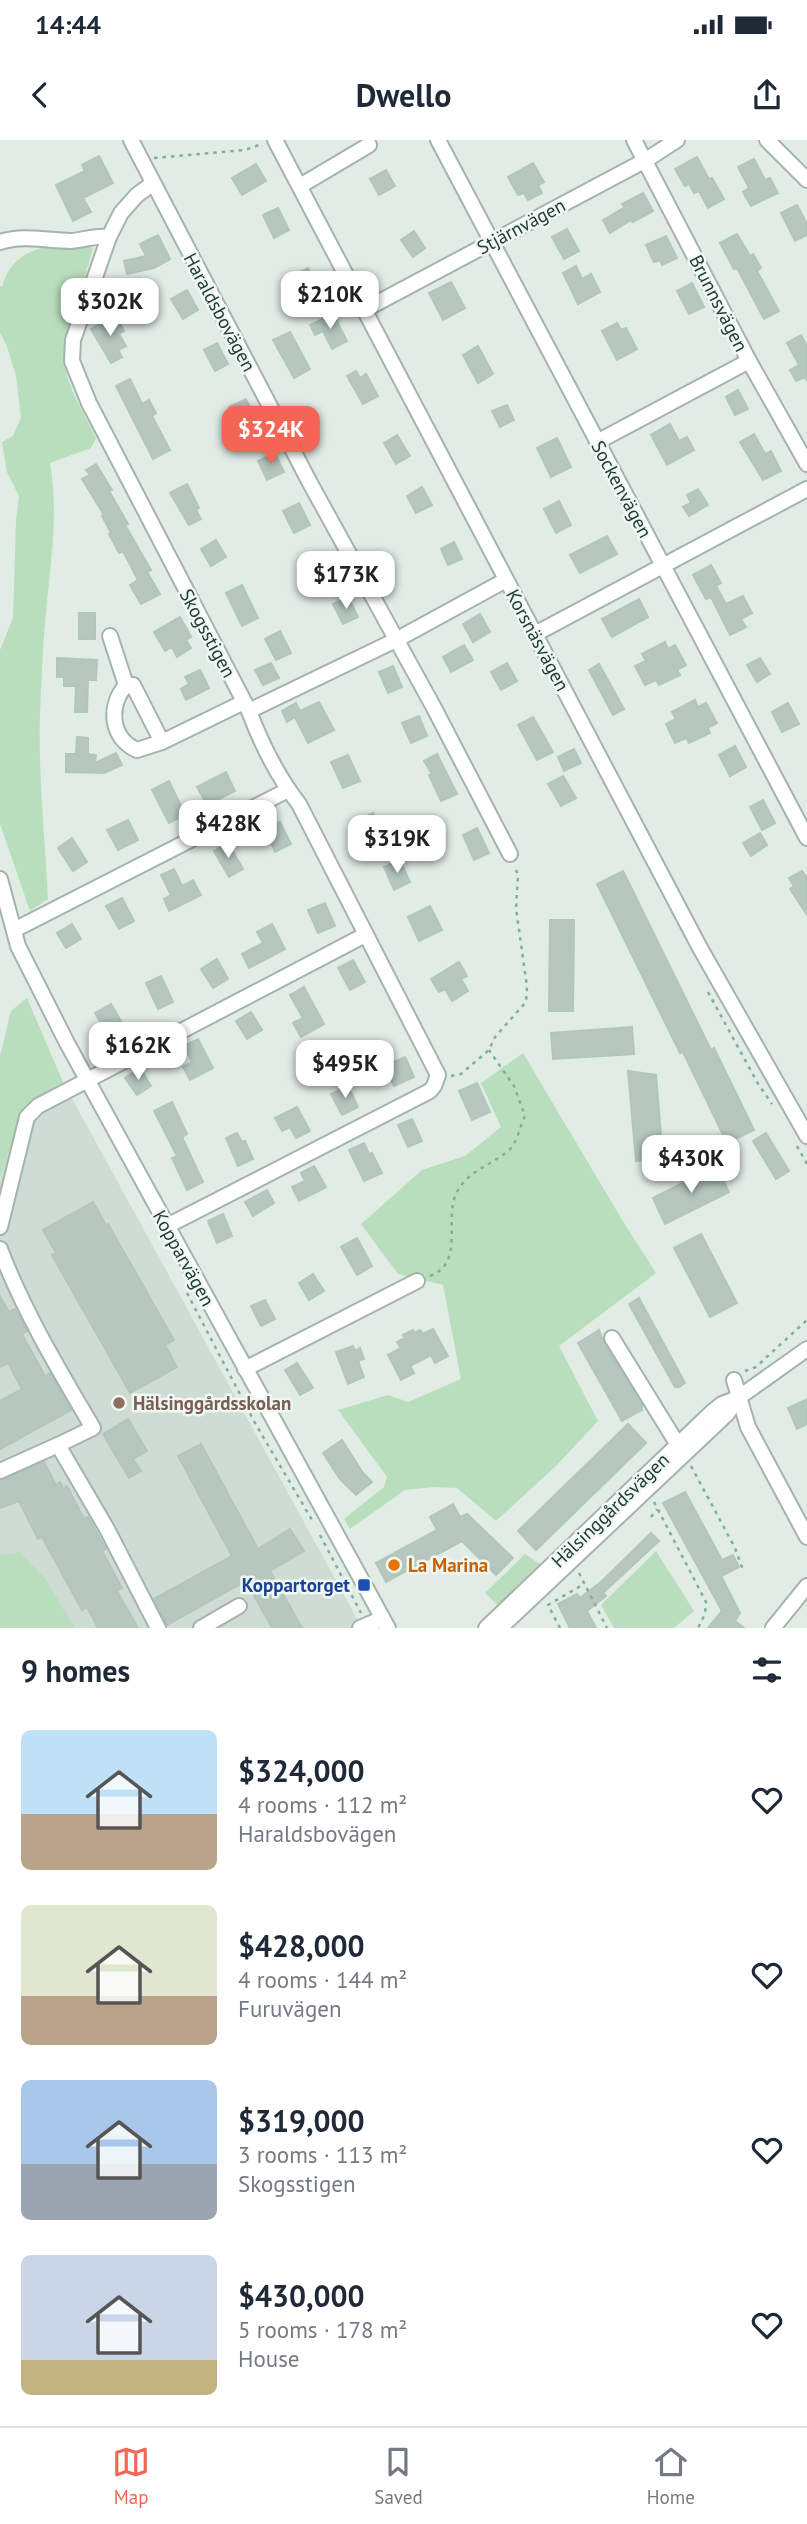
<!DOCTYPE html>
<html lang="en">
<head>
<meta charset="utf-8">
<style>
  body { margin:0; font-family:"PT Sans",sans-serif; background:#f6f6f7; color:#1f2937; height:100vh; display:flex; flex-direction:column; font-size:26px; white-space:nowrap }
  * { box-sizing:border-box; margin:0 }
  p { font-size:23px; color:#747a83 }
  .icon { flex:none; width:38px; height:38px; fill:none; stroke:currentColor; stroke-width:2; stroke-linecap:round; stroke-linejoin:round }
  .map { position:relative; height:1488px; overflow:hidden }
  .drawer { display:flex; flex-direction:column; background:#fff; flex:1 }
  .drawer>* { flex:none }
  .price { position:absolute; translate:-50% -60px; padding:0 16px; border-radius:14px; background:#fff; color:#222; font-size:23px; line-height:46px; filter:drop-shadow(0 2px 4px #0008) }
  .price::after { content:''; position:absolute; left:50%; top:42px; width:21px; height:16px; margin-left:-10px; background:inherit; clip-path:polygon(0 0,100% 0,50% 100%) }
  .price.on { background:#f56555; color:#fff }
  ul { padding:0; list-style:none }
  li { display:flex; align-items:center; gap:21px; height:175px; padding:0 21px }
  li span { display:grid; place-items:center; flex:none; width:196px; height:140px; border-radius:10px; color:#555 }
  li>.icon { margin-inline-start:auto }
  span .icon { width:84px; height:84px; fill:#fffc; stroke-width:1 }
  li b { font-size:30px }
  h2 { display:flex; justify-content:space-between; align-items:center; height:84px; padding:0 21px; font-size:30px }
  .status { display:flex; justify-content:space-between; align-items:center; height:49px; padding:0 35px; background:#fff; direction:ltr }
  .status svg { height:19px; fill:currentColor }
  header { display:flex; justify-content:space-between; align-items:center; height:91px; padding:0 21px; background:#fff; font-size:32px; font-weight:700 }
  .dock { display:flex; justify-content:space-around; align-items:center; height:98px; border-top:2px solid #e0e1e3; background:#fff; font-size:19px; color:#747a83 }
  .dock a { display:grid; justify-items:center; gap:4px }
  .dock .on { color:#f56555 }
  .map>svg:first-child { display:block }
  .built { fill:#cfdcd4 }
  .green { fill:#b9debd }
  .building { fill:#b6c7be; stroke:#b3c6bb; stroke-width:2 }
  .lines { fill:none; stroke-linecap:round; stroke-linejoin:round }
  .minor-casing { stroke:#a4b4ab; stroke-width:18 }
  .path { stroke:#80b09a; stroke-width:2.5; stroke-dasharray:3.5 5; stroke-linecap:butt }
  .minor { stroke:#fff; stroke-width:14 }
  .education-dot { fill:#8d6e63; stroke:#f1f8f4; stroke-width:2.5 }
  .food-dot { fill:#e8710a; stroke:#f1f8f4; stroke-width:2.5 }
  .transit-dot { fill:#1a4fb4; stroke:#f1f8f4; stroke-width:2.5 }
  .labels { text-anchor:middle; stroke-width:5; stroke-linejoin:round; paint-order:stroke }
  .street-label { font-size:19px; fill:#213d31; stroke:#f1f8f4 }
  .education-label { font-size:19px; font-weight:bold; fill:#785e54; stroke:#f1f8f4; text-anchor:start }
  .food-label { font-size:19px; font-weight:bold; fill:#c56008; stroke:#f1f8f4; text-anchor:start }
  .transit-label { font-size:19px; font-weight:bold; fill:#164399; stroke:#f1f8f4; text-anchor:end }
</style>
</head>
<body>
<div class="status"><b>14:44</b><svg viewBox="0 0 49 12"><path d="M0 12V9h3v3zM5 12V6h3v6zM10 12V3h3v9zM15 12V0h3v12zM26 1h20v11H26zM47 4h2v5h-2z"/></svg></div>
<header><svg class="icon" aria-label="back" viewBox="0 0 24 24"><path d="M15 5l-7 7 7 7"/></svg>Dwello<svg class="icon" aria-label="share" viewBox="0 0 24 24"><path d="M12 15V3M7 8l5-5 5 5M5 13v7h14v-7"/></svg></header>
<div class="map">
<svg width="807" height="1488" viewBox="0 0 807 1488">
  <rect width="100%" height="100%" fill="#e1ece5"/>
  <polygon class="built" points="63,942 362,1488 0,1488 0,1038 25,966"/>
  <g class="green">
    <path d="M 62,104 L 81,104 L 93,108 L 64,212 L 67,236 L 74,255 L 96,298 L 91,308 L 50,323 C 58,369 52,414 47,461 C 43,498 42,535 40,573 C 38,635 45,697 48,759 L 30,771 L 0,684 L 0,510 L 13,478 L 16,381 L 19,356 L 7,332 L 2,302 L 13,296 L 21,278 L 16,236 L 6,204 L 0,193 L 0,146 L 2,147 C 10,116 33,108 62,104 Z"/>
    <polygon points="27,858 63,942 25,966 0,1038 0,916 11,871"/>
    <polygon points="523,913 624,1083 656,1133 559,1206 598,1281 557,1325 496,1381 457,1348 434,1347 405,1350 350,1389 344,1379 384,1347 387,1337 338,1270 388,1255 408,1262 461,1239 443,1145 398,1134 361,1084 422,1030 465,1016 501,987 481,943"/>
    <polygon points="656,1411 694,1471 674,1488 614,1488 601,1465"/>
    <polygon points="19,1412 44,1437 75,1488 0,1488 0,1415"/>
    <polygon points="525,1414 540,1424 499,1466 485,1453"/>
  </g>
  <g class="building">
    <polygon points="99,16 113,43 83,58 91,72 73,81 56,45 85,31 82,25"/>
    <polygon points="697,17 709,39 712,38 724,59 708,68 699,51 694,53 689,44 685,46 675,29"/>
    <polygon points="754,19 765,40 770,38 778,53 751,66 743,52 749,48 738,27"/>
    <polygon points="533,23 544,42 538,45 542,53 528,60 524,53 518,55 508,37"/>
    <polygon points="256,24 266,41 242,55 232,38"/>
    <polygon points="386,30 395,46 379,55 370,39"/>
    <polygon points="643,53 653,71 633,82 631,80 610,93 603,80 625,67 622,64"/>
    <polygon points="797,65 807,84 807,95 795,101 781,73"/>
    <polygon points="278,68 289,90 274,98 263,75"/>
    <polygon points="567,89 579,111 564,119 552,97"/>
    <polygon points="414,91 425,108 413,117 401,100"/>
    <polygon points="737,94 750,116 753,114 761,128 757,131 779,171 764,179 737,128 734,129 720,103"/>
    <polygon points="158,95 170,119 154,128 127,134 124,121 146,116 140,104"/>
    <polygon points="666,96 677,118 662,125 660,120 654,122 646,105"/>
    <polygon points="576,126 582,139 591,134 600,152 578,164 563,133"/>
    <polygon points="308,128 316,143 302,150 294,136"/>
    <polygon points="451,142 465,168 443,180 429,153"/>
    <polygon points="692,143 704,167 689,174 677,151"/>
    <polygon points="187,150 198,170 183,179 171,159"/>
    <polygon points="333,174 347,201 332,209 323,191 315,195 310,185"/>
    <polygon points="115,175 124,191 119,194 126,206 118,210 122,217 111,223 91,189"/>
    <polygon points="617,183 621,190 626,188 637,209 617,220 602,191"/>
    <polygon points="290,192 310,229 294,238 273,200"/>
    <polygon points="801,195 807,206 807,241 805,237 796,241 790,230 799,225 787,203"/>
    <polygon points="217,203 228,224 215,231 204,210"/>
    <polygon points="478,206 493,234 478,243 463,215"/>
    <polygon points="356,231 360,238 366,234 378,256 363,264 347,236"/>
    <polygon points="130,239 142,264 149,260 156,273 152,276 170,310 153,319 116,246"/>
    <polygon points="738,250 748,269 735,275 726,257"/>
    <polygon points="246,259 254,276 237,284 229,267"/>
    <polygon points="507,265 514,280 500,287 492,271"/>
    <polygon points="670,284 679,301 687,297 694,310 667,325 651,295"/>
    <polygon points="754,294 765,314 771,311 781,331 763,340 740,302"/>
    <polygon points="397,295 410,316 396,324 384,303"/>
    <polygon points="557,298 571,327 551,337 537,308"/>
    <polygon points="275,313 284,332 267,340 258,321"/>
    <polygon points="96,324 112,350 109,351 128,384 125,385 151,430 147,432 160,454 141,464 130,445 138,440 123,411 119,413 109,394 111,393 102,376 104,375 82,339 90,335 86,330"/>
    <polygon points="187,344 199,368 196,370 201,379 189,385 170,353"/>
    <polygon points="422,347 432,365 416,373 407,356"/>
    <polygon points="698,349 708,365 689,376 683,367 691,363 687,355"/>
    <polygon points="559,361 571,385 556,393 544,369"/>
    <polygon points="299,363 310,385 294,393 283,371"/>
    <polygon points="607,396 617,414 580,433 570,415"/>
    <polygon points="216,400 226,417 211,426 201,409"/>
    <polygon points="454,402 462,419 448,425 441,409"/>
    <polygon points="327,414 331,423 336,421 340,431 336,433 338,438 323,445 313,421"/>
    <polygon points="711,425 721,443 716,446 726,464 743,456 752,473 741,479 746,487 730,495 711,457 706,459 693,435"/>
    <polygon points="242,445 258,478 242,486 226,453"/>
    <polygon points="348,457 358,477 343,484 333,464"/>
    <polygon points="639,459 648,477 612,497 602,479"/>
    <rect x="79" y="473" width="16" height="26"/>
    <polygon points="480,474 490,492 473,502 463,484"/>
    <polygon points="180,477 191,497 186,500 191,508 177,517 172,507 165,511 154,492"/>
    <polygon points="280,491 291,513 276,520 265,499"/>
    <polygon points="665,502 668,509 675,505 686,525 677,530 680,535 659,545 656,540 645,545 635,526 646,521 642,514"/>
    <polygon points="464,505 473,520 451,532 443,517"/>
    <polygon points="57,518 97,520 96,540 88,540 87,572 75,572 76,546 64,546 64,537 57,537"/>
    <polygon points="760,518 770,534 757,542 747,525"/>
    <polygon points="271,523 279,538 263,545 255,530"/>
    <polygon points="507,523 517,541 501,550 491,532"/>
    <polygon points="599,524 624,569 613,575 589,530"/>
    <polygon points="393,526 402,547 388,553 379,532"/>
    <polygon points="200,530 209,548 186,560 181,549 189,544 185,537"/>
    <polygon points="695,560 698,567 706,563 717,583 708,588 710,593 689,603 686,598 675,603 666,584 676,579 672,572"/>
    <polygon points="319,562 334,590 308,603 295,577 287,582 282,571 296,563 300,571"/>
    <polygon points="788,563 799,584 782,592 772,572"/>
    <polygon points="419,576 427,596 411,603 402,583"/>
    <polygon points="533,577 553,612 537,620 518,585"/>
    <polygon points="77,597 88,598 88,614 96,615 95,623 116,613 122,625 104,633 66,632 66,614 76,614"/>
    <polygon points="735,606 746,627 730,636 719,615"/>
    <polygon points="574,609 581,623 564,631 558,617"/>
    <polygon points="437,614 457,654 441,661 429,635 432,634 424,621"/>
    <polygon points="348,615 360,641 343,648 331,622"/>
    <polygon points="226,632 235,651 207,665 197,647"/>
    <polygon points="563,636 576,658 561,666 548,644"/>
    <polygon points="169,641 185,674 169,683 152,650"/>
    <polygon points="763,660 775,683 762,690 750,667"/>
    <polygon points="373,673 384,693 369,700 359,680"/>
    <polygon points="266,678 270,686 280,682 291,704 275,712 269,698 258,704 249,686"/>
    <polygon points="128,680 138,700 118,710 107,690"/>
    <polygon points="477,688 489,713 474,720 463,695"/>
    <polygon points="760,693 767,705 751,716 743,703"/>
    <polygon points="72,698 87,722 73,731 58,708"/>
    <polygon points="228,703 243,729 229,737 214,711"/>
    <polygon points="400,720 410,742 394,750 384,727"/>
    <polygon points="174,729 182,746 193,740 201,755 169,771 164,759 171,755 161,735"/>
    <polygon points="623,731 711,910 714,908 754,990 727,1003 683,912 680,913 597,744"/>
    <polygon points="802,731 807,738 807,775 790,749 794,746 789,738"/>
    <polygon points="122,758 134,781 119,789 106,766"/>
    <polygon points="325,763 335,786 318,793 308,770"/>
    <polygon points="430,766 442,790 419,801 408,777"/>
    <polygon points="550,780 574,780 573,871 549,871"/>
    <polygon points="72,784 81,799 66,808 57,793"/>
    <polygon points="272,784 285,809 249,828 242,814 263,803 257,792"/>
    <polygon points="217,819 228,839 213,848 201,829"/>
    <polygon points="353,820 365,842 350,850 338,828"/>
    <polygon points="459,822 467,836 461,839 468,851 452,861 445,849 439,852 431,839"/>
    <polygon points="161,836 173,862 158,869 146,843"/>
    <polygon points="304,847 324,884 301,897 293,883 303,878 290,855"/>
    <polygon points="111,864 125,888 110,898 95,873"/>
    <polygon points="251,872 262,890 247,899 236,881"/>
    <polygon points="632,887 634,914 553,919 551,893"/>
    <polygon points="198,899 213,928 190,940 183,927 192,922 184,906"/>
    <polygon points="405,917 414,937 394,946 385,926"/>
    <polygon points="140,928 151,946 137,955 125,938"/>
    <polygon points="628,931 656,935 663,1019 636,1021"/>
    <polygon points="477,943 490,972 472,980 459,951"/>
    <polygon points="348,946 358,967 342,975 331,954"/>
    <polygon points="172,962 187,994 182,997 203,1042 187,1050 172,1018 177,1016 154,971"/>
    <polygon points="297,967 310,991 296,998 290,987 282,991 275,978"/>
    <polygon points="412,979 422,1001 408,1007 398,985"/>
    <polygon points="237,993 242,1002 245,1001 253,1019 238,1026 226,998"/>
    <polygon points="766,993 789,1031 776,1039 753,1001"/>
    <polygon points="364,1003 369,1014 372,1013 382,1033 364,1041 349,1010"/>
    <polygon points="314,1026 326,1047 299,1061 292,1047 305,1041 301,1033"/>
    <polygon points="716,1026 729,1052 665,1084 653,1058"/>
    <polygon points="267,1050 274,1063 253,1076 245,1062"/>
    <polygon points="93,1062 106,1085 108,1084 174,1200 165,1205 177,1227 130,1253 52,1115 56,1113 43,1090"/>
    <polygon points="223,1074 232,1096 217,1103 208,1081"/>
    <polygon points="701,1094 737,1163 710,1177 674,1108"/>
    <polygon points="357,1098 372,1126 357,1135 341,1107"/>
    <polygon points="313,1134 324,1151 309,1160 299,1143"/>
    <polygon points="0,1156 9,1172 15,1169 27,1191 22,1194 45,1236 50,1233 71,1270 0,1309 0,1261 22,1249 8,1223 0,1227"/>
    <polygon points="639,1158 685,1243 679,1247 675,1247 629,1164"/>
    <polygon points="265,1160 275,1179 261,1186 251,1166"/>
    <polygon points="433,1189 448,1216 435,1223 431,1215 410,1226 414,1233 401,1240 388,1215 401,1208 397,1202 405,1198 403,1195 413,1190 414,1193 420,1190 423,1194"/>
    <polygon points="599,1190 604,1203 642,1265 642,1270 622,1281 578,1203"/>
    <polygon points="353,1206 355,1211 360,1208 364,1219 358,1221 364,1237 348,1244 336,1212"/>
    <polygon points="297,1223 313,1248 300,1255 285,1230"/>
    <polygon points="807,1259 807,1284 797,1289 788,1268"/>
    <polygon points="128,1279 147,1311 133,1319 141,1331 129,1338 103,1294"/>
    <polygon points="628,1284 646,1303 536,1410 518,1391"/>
    <polygon points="342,1300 363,1333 372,1342 356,1355 340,1339 323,1313"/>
    <polygon points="201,1304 258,1409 290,1389 304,1411 270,1431 302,1488 272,1488 246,1441 167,1485 154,1459 232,1416 178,1316"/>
    <polygon points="44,1322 56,1345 60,1342 63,1348 67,1346 84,1379 88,1377 106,1409 102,1411 122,1448 117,1451 138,1488 98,1488 87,1467 82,1470 42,1397 38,1399 19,1361 0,1368 0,1340"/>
    <polygon points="685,1352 722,1420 733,1415 739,1427 721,1436 740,1473 735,1481 744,1488 708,1488 722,1471 663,1363"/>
    <polygon points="453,1364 460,1377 467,1374 513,1418 496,1435 462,1401 386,1442 376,1423 437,1390 430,1377"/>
    <polygon points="651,1393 659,1401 603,1453 606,1456 587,1471 596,1488 570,1488 558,1464 577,1454 580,1458 601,1442"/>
  </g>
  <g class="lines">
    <g class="minor-casing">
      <g id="minor">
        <polyline points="131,0 310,343 433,566 510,714"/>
        <polyline points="275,0 700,808 807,996"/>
        <polyline points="438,0 807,698"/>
        <polyline points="634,0 749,221 807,324"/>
        <polyline points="767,0 807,40"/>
        <path d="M 152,44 L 137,55 L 121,73 L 109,97 L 73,200 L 72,221 L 89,263 L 249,571 C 261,603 278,637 299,664 L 438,935 L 434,946 L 430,951 L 167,1086"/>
        <polyline points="300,46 369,5"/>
        <path d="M 0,102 C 24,94 47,101 71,101 C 85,100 96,95 109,97"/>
        <polyline points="364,170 646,20 677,0"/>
        <polyline points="597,302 749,221"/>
        <polyline points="535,494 807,349"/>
        <polyline points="110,496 126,545"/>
        <polyline points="249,571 396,500 506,440"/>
        <path d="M 162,602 L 133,545 L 126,545 C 108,566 110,598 137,610 L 162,602 L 244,562"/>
        <polyline points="0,739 18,806 67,903 388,1488"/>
        <polyline points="16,789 288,650"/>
        <polyline points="0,1087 27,977 38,966 365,795"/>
        <path d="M 0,1109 C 24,1172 59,1230 93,1288 L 58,1305"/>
        <polyline points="612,1198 678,1305"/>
        <polyline points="245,1229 417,1141"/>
        <polyline points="734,1240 748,1287 807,1397"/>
        <polyline points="0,1331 58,1305 107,1389 158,1488"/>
        <polyline points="201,1488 239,1466"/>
        <polyline points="360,1488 381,1479"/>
        <polyline points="486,1488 712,1272 722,1264 738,1258 807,1209"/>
        <polyline points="500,1488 727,1274 738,1258"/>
        <polyline points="773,1488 807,1446"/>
      </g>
    </g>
    <g class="path">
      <polyline points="154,18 245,10 262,4"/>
      <polyline points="708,852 757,942 772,964"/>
      <polyline points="451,936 461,934 489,910 495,897 526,862 527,847 516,768 518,735 515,727"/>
      <polyline points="797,1006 807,1024"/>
      <path d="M 430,1136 C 465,1123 444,1080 456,1054 C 467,1030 491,1026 509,1010 C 517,1003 520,986 525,976 L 514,946 L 489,910"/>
      <polyline points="187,1153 255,1283 312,1380"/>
      <polyline points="745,1231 756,1227 807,1180"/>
      <polyline points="691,1326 735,1408 743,1430"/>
      <polyline points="654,1362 706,1462 705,1474 698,1488"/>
      <polyline points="651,1377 657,1369"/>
      <polyline points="320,1395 361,1473"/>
      <polyline points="579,1433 607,1488"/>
      <polyline points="560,1488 548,1465 584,1444"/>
    </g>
    <use href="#minor" class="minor"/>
  </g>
  <circle class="education-dot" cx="119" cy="1263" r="7"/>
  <circle class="food-dot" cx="394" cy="1425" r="7"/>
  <rect class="transit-dot" x="357" y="1438" width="14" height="14" rx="3.5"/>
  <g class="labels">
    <g class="street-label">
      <text transform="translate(521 86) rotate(-28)" y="7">Stjärnvägen</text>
      <text transform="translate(719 163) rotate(63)" y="7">Brunnsvägen</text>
      <text transform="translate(220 172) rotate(62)" y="7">Haraldsbovägen</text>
      <text transform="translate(622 349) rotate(62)" y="7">Sockenvägen</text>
      <text transform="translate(208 493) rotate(62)" y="7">Skogsstigen</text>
      <text transform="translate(538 500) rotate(62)" y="7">Korsnäsvägen</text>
      <text transform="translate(184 1118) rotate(61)" y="7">Kopparvägen</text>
      <text transform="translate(610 1370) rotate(-44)" y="7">Hälsinggårdsvägen</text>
    </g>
    <g class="education-label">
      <text x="133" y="1270">Hälsinggårdsskolan</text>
    </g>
    <g class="food-label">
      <text x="408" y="1432">La Marina</text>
    </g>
    <g class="transit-label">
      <text x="350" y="1452">Koppartorget</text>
    </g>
  </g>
</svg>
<b class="price" style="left:330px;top:191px">$210K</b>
<b class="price" style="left:110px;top:198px">$302K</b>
<b class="price on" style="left:271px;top:326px">$324K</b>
<b class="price" style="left:346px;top:471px">$173K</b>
<b class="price" style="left:228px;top:720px">$428K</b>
<b class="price" style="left:397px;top:735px">$319K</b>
<b class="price" style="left:138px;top:942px">$162K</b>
<b class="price" style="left:345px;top:960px">$495K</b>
<b class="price" style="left:691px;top:1055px">$430K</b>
</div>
<section class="drawer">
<h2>9 homes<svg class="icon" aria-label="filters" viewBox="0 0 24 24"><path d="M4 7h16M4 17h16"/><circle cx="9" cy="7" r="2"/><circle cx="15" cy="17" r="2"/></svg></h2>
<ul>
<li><span style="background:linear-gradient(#bfe0f5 60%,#b9a48a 0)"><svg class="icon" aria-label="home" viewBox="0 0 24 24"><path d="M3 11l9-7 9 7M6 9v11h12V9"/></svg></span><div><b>$324,000</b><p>4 rooms · 112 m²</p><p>Haraldsbovägen</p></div><svg class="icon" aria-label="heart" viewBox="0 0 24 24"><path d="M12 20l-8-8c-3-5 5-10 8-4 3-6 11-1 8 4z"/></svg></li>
<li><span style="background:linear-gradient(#dfe7d0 65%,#b9a48a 0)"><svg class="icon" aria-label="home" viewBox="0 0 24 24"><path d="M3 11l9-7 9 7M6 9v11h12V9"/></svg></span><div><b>$428,000</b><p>4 rooms · 144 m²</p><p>Furuvägen</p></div><svg class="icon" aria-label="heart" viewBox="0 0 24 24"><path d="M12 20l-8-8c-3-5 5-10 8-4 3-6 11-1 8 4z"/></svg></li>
<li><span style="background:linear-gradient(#a9c7e8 60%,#9aa5b1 0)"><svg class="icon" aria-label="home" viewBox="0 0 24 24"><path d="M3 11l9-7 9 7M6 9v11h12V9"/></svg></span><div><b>$319,000</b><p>3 rooms · 113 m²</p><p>Skogsstigen</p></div><svg class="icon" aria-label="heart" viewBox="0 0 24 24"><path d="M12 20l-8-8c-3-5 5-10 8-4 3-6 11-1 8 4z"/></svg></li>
<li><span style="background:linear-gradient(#c9d6e8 75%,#c2b280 0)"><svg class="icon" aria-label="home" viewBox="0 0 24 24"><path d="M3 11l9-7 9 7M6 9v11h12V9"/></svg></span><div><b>$430,000</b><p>5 rooms · 178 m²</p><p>House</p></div><svg class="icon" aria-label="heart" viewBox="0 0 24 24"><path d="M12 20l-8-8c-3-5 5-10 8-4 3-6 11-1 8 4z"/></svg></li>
</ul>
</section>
<nav class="dock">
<a class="on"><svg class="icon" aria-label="map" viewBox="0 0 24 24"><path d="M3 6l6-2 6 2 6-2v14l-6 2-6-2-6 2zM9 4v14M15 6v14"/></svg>Map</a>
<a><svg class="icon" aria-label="saved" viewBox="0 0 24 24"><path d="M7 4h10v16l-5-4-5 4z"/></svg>Saved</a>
<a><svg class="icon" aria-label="home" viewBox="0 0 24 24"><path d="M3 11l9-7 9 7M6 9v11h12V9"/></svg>Home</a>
</nav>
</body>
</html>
